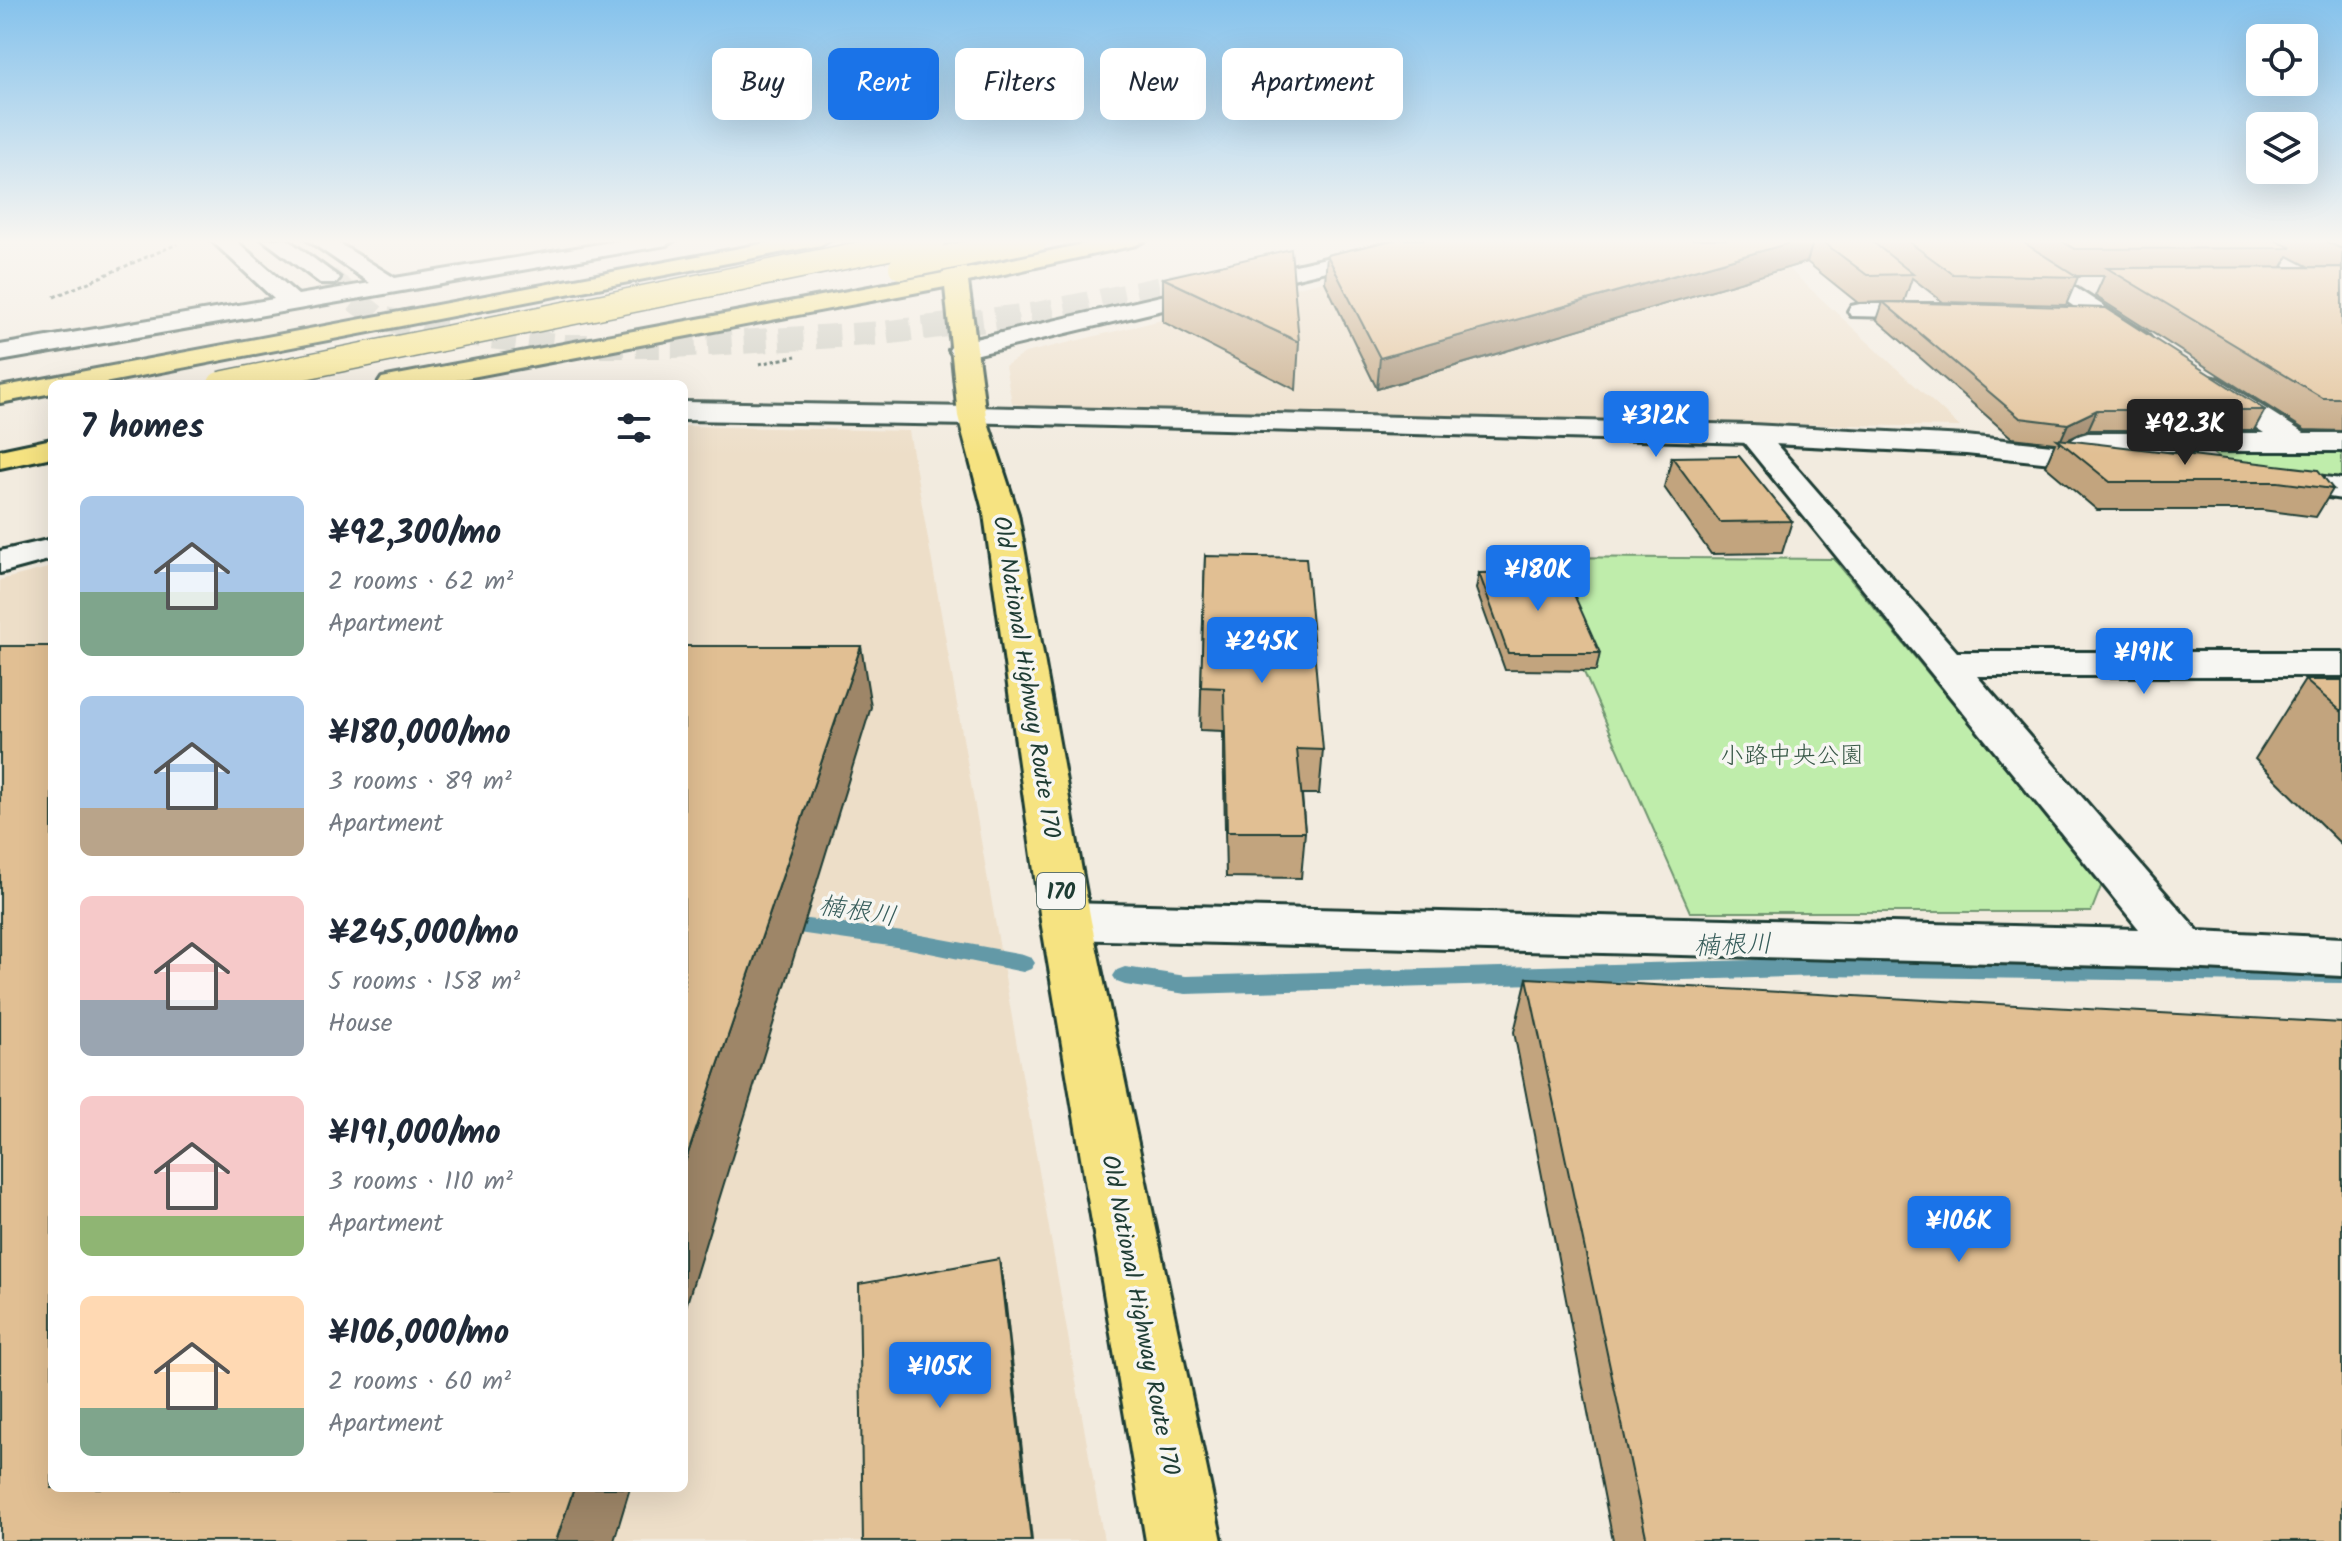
<!DOCTYPE html>
<html lang="en">
<head>
<meta charset="utf-8">
<style>
  body { margin:0; font-family:Kalam,"Klee One",sans-serif; background:#f6f6f7; color:#1f2937; height:100vh; display:flex; flex-direction:column; font-size:30px; white-space:nowrap }
  * { box-sizing:border-box; margin:0 }
  p { font-size:26px; color:#747a83 }
  .icon { flex:none; width:44px; height:44px; fill:none; stroke:currentColor; stroke-width:2; stroke-linecap:round; stroke-linejoin:round }
  .map { position:relative; flex:1; overflow:hidden }
  .drawer { position:absolute; left:48px; top:380px; width:640px; height:1112px; display:flex; flex-direction:column; background:#fff; border-radius:12px; box-shadow:0 8px 32px #0002 }
  .drawer>* { flex:none }
  .hud { position:absolute; left:712px; top:48px; width:760px; height:72px; display:flex; gap:16px }
  .controls { position:absolute; left:2246px; top:24px; display:grid; gap:16px }
  .controls a { display:grid; place-items:center; width:72px; height:72px; border-radius:12px; background:#fff; box-shadow:0 8px 32px #0002; font-size:40px }
  .price { position:absolute; translate:-50% -68px; padding:0 18px; border-radius:8px; background:#1a73e8; color:#fff; font-size:26px; line-height:52px; filter:drop-shadow(0 2px 4px #0008) }
  .price::after { content:''; position:absolute; left:50%; top:48px; width:24px; height:18px; margin-left:-12px; background:inherit; clip-path:polygon(0 0,100% 0,50% 100%) }
  .price.on { background:#222; color:#fff }
  ul { padding:0; list-style:none }
  li { display:flex; align-items:center; gap:24px; height:200px; padding:0 32px }
  li span { display:grid; place-items:center; flex:none; width:224px; height:160px; border-radius:12px; color:#555 }
  li>.icon { margin-inline-start:auto }
  span .icon { width:96px; height:96px; fill:#fffc; stroke-width:1 }
  li b { font-size:34px }
  h2 { display:flex; justify-content:space-between; align-items:center; height:96px; padding:0 32px; font-size:34px }
  .pill { padding:0 28px; border-radius:12px; background:#fff; box-shadow:0 8px 32px #0002; font-size:28px; line-height:72px }
  .pill.on { background:#1a73e8; color:#fff }
  .map>svg:first-child { display:block }
  .built { fill:#eddec8 }
  .green { fill:#bfedab; stroke:#6f9570; stroke-width:2 }
  .lines { fill:none; stroke-linecap:round; stroke-linejoin:round }
  .stream { fill:#6399a7; fill-rule:evenodd }
  .tertiary-tunnel { stroke:#c8c8bd; stroke-width:24; stroke-dasharray:24 12; stroke-linecap:butt }
  .minor-casing { stroke:#1f3d34; stroke-width:6 }
  .tertiary-casing { stroke:#1f3d34; stroke-width:6 }
  .trunk-casing { stroke:#1f3d34; stroke-width:6 }
  .motorway-casing { stroke:#1f3d34; stroke-width:6 }
  .path { stroke:#1f3d34; stroke-width:3; stroke-dasharray:4 3; stroke-linecap:butt }
  .minor { fill:#f6f6f2; fill-rule:evenodd }
  .tertiary { fill:#f6f6f2; fill-rule:evenodd }
  .trunk { fill:#f6e381; fill-rule:evenodd }
  .motorway { fill:#f6e381; fill-rule:evenodd }
  .motorway-bridge-casing { stroke:#1f3d34; stroke-width:27; stroke-linecap:butt }
  .motorway-bridge { stroke:#f6e381; stroke-width:24 }
  .wall { fill:#c2a47e; stroke:#1f3d34; stroke-width:2; fill-rule:evenodd }
  .shaded-wall { fill:#9e8667; stroke:#1f3d34; stroke-width:2 }
  .building { fill:#e1bf93; stroke:#1f3d34; stroke-width:2 }
  .labels { text-anchor:middle; stroke-width:7; stroke-linejoin:round; paint-order:stroke }
  .shield { fill:#f6f6f2; stroke:#60746d; stroke-width:2 }
  .shield-label { font-size:22px; font-weight:bold; fill:#1f3d34 }
  .street-label { font-size:24px; fill:#1f3d34; stroke:#f6f6f2 }
  .park-label { font-size:24px; fill:#375746; stroke:#f6f6f2 }
  .water-label { font-size:26px; font-style:italic; fill:#365c5a; stroke:#f6f6f2 }
</style>
</head>
<body>
<div class="map">
<svg width="2342" height="1541" viewBox="0 0 2342 1541">
  <rect width="100%" height="100%" fill="#f2ebdf"/>
  <filter id="ink" filterUnits="userSpaceOnUse"><feTurbulence type="fractalNoise" baseFrequency=".0125" numOctaves="2"/><feDisplacementMap in="SourceGraphic" scale="16" xChannelSelector="R" yChannelSelector="G"/><feConvolveMatrix kernelMatrix="1 2 1 2 8 2 1 2 1" color-interpolation-filters="sRGB"/></filter>
  <g filter="url(#ink)">
    <g class="built">
      <polygon points="1497,239 1764,246 1960,427 1033,410 1012,403 1005,366 1025,353"/>
      <polygon points="684,426 909,431 1104,1541 0,1541 0,580 52,567 52,1488 684,1488"/>
    </g>
    <g class="green">
      <polygon points="2206,448 2342,448 2342,480 2231,467"/>
      <polygon points="1533,557 1834,559 2102,884 2091,912 1690,912"/>
    </g>
    <g class="lines">
      <g class="stream">
        <polygon points="778,915 910,933 1023,954 1031,957 1035,963 1031,969 1023,972 910,949 770,929 767,923 770,917"/>
        <polygon points="1821,958 2342,965 2342,983 1821,976 1186,994 1125,985 1117,982 1113,976 1117,970 1125,967 1186,976"/>
      </g>
      <polyline class="tertiary-tunnel" points="328,278 375,316 424,329 565,346 674,346 883,333 1037,314 1201,280"/>
      <g class="minor-casing">
        <g id="minor">
          <polygon points="210,239 234,239 298,295 370,283 306,239 332,239 395,278 629,239 677,239 666,245 0,361 0,345 274,299"/>
          <polygon points="1975,239 2000,239 2147,334 2151,339 2147,344 2129,344"/>
          <polygon points="1860,304 1941,304 1950,306 1953,311 1950,316 1941,318 1851,316 1848,311 1851,306"/>
          <path d="M 2209,377 L 2219,379 L 2304,433 L 2342,433 L 2342,451 L 2095,451 C 2081,460 2073,467 2056,462 L 2052,456 L 2077,436 L 2088,433 L 2264,433 L 2199,391 L 2195,385 L 2199,379 Z"/>
          <polygon points="684,402 972,407 982,410 986,416 982,422 972,425 684,420"/>
          <polygon points="1752,425 1762,428 1957,652 2342,652 2342,676 1977,676 2198,931 2342,938 2342,976 2184,968 1066,939 1048,934 1041,921 1048,908 1066,903 2139,929 1742,440 1737,434 1742,428"/>
          <polygon points="52,539 52,559 0,573 0,551"/>
        </g>
      </g>
      <g class="tertiary-casing">
        <g id="tertiary">
          <polygon points="262,239 287,239 340,278 336,283 320,283"/>
          <polygon points="1408,239 1446,239 1435,245 962,358 953,356 949,350 953,344 962,342"/>
          <polygon points="972,407 1752,425 1966,436 2109,451 2120,453 2124,460 2120,467 2109,469 1966,454 1752,443 962,422 958,416 962,410"/>
          <polygon points="2272,471 2342,479 2342,499 2261,487 2256,480 2261,473"/>
        </g>
      </g>
      <g class="trunk-casing">
        <g id="trunk">
          <polygon points="788,239 832,239 821,245 99,384 52,384 52,393 0,403 0,387"/>
          <polygon points="940,239 962,239 966,269 1106,239 1147,239 1136,245 968,282 986,416 1018,514 1091,921 1222,1541 1146,1541 1041,921 984,514 958,416 945,287 435,384 378,384 382,378 392,376 944,273"/>
        </g>
      </g>
      <g class="motorway-casing">
        <polygon id="motorway" points="52,439 52,457 0,468 0,450"/>
      </g>
      <g class="path">
        <polyline points="54,297 177,244"/>
        <polyline points="759,364 796,356"/>
      </g>
      <use href="#minor" class="minor"/>
      <use href="#tertiary" class="tertiary"/>
      <use href="#trunk" class="trunk"/>
      <use href="#motorway" class="motorway"/>
      <g class="motorway-bridge-casing">
        <g id="motorway-bridge">
          <polyline points="901,267 1036,239"/>
          <polyline points="220,384 933,239"/>
        </g>
      </g>
      <use href="#motorway-bridge" class="motorway-bridge"/>
    </g>
    <g class="wall">
      <path d="M 1398,239 L 2342,239 L 2342,431 L 2305,430 L 2095,296 L 2104,276 L 2076,276 L 2078,277 L 2066,305 L 1943,302 L 1912,278 L 1904,302 L 1886,302 L 2265,410 L 2254,430 L 2088,430 L 2066,440 L 2333,489 L 2316,517 L 2262,510 L 2097,510 L 2045,466 L 2055,443 L 2012,438 L 1877,320 L 1883,302 L 1858,303 L 1807,262 L 1377,389 L 1325,282 L 1327,255 ZM 2288,256 L 2309,267 L 2282,267 Z"/>
      <polygon points="1163,278 1299,342 1296,390 1163,322"/>
      <polygon points="1672,457 1792,521 1782,553 1711,554 1664,487"/>
      <polygon points="1205,556 1323,750 1319,794 1302,794 1305,832 1301,878 1226,877 1223,731 1200,730"/>
      <polygon points="1479,573 1600,653 1596,671 1505,670 1476,589"/>
      <polygon points="2305,680 2342,680 2342,845 2255,759"/>
      <polygon points="1527,978 2342,1541 1613,1541 1514,1032"/>
    </g>
    <g class="shaded-wall">
      <polygon points="1804,239 1814,239 1807,262 1377,389 1380,358"/>
      <polygon points="2097,410 2088,430 2059,444 2068,424"/>
      <polygon points="861,646 871,707 684,1313 684,1165"/>
      <polygon points="999,1259 1005,1297 1032,1541 1031,1541"/>
      <polygon points="574,1488 630,1488 614,1541 556,1541"/>
    </g>
    <g class="building">
      <polygon points="1398,239 1804,239 1380,358 1327,255"/>
      <polygon points="1819,239 1869,239 1913,274 1867,275"/>
      <polygon points="1905,239 2018,239 2078,277 1953,274"/>
      <polygon points="2058,239 2272,239 2292,248 2075,249"/>
      <polygon points="2320,239 2342,239 2342,248 2340,248"/>
      <polygon points="1291,249 1299,342 1163,278"/>
      <polygon points="2342,267 2342,398 2323,398 2107,268"/>
      <polygon points="1883,302 2106,308 2265,410 2097,410 2068,424 2020,418"/>
      <polygon points="2057,439 2318,470 2333,489 2278,482 2110,482"/>
      <polygon points="1739,456 1792,521 1720,522 1672,457"/>
      <polygon points="1205,556 1306,558 1323,750 1297,749 1305,832 1227,832 1224,688 1201,687"/>
      <polygon points="1564,572 1600,653 1508,653 1479,573"/>
      <polygon points="0,646 52,646 52,1488 574,1488 556,1541 0,1541"/>
      <polygon points="684,646 861,646 684,1165"/>
      <polygon points="2305,680 2342,680 2342,712"/>
      <polygon points="1527,978 2342,1023 2342,1541 1647,1541"/>
      <polygon points="999,1259 1031,1541 863,1541 859,1284"/>
    </g>
  </g>
  <linearGradient id="sky" x2="0" y2="1"><stop stop-color="#85c2ec"/><stop offset="0.53" stop-color="#f9f6f1"/><stop offset="1" stop-color="#f9f6f1" stop-opacity="0"/></linearGradient>
  <rect width="2342" height="455" fill="url(#sky)"/>
  <g class="labels">
    <rect class="shield" x="1037" y="873" width="48" height="36" rx="6"/>
    <g class="shield-label">
      <text x="1061" y="899">170</text>
    </g>
    <g class="street-label">
      <text transform="translate(1027 677) rotate(81)" y="8">Old National Highway Route 170</text>
      <text transform="translate(1141 1315) rotate(79)" y="8">Old National Highway Route 170</text>
    </g>
    <g class="park-label">
      <text x="1792" y="763">小路中央公園</text>
    </g>
    <g class="water-label">
      <text transform="translate(858 910) rotate(9)" y="9">楠根川</text>
      <text transform="translate(1733 944) rotate(-2)" y="9">楠根川</text>
    </g>
  </g>
</svg>
<div class="controls">
<a><svg class="icon" aria-label="locate" viewBox="0 0 24 24"><circle cx="12" cy="12" r="6"/><path d="M12 2v4M12 18v4M2 12h4M18 12h4"/></svg></a>
<a><svg class="icon" aria-label="layers" viewBox="0 0 24 24"><path d="M12 4l9 5-9 5-9-5zM3 14l9 5 9-5"/></svg></a>
</div>
<b class="price" style="left:1656px;top:459px">¥312K</b>
<b class="price on" style="left:2185px;top:467px">¥92.3K</b>
<b class="price" style="left:1538px;top:613px">¥180K</b>
<b class="price" style="left:1262px;top:685px">¥245K</b>
<b class="price" style="left:2144px;top:696px">¥191K</b>
<b class="price" style="left:1959px;top:1264px">¥106K</b>
<b class="price" style="left:940px;top:1410px">¥105K</b>
<div class="hud">
<a class="pill">Buy</a>
<a class="pill on">Rent</a>
<a class="pill">Filters</a>
<a class="pill">New</a>
<a class="pill">Apartment</a>
</div>
<section class="drawer">
<h2>7 homes<svg class="icon" aria-label="filters" viewBox="0 0 24 24"><path d="M4 7h16M4 17h16"/><circle cx="9" cy="7" r="2"/><circle cx="15" cy="17" r="2"/></svg></h2>
<ul>
<li><span style="background:linear-gradient(#a9c7e8 60%,#7fa58c 0)"><svg class="icon" aria-label="home" viewBox="0 0 24 24"><path d="M3 11l9-7 9 7M6 9v11h12V9"/></svg></span><div><b>¥92,300/mo</b><p>2 rooms · 62 m²</p><p>Apartment</p></div></li>
<li><span style="background:linear-gradient(#a9c7e8 70%,#b9a48a 0)"><svg class="icon" aria-label="home" viewBox="0 0 24 24"><path d="M3 11l9-7 9 7M6 9v11h12V9"/></svg></span><div><b>¥180,000/mo</b><p>3 rooms · 89 m²</p><p>Apartment</p></div></li>
<li><span style="background:linear-gradient(#f6c9c9 65%,#9aa5b1 0)"><svg class="icon" aria-label="home" viewBox="0 0 24 24"><path d="M3 11l9-7 9 7M6 9v11h12V9"/></svg></span><div><b>¥245,000/mo</b><p>5 rooms · 158 m²</p><p>House</p></div></li>
<li><span style="background:linear-gradient(#f6c9c9 75%,#8fb573 0)"><svg class="icon" aria-label="home" viewBox="0 0 24 24"><path d="M3 11l9-7 9 7M6 9v11h12V9"/></svg></span><div><b>¥191,000/mo</b><p>3 rooms · 110 m²</p><p>Apartment</p></div></li>
<li><span style="background:linear-gradient(#ffd9b3 70%,#7fa58c 0)"><svg class="icon" aria-label="home" viewBox="0 0 24 24"><path d="M3 11l9-7 9 7M6 9v11h12V9"/></svg></span><div><b>¥106,000/mo</b><p>2 rooms · 60 m²</p><p>Apartment</p></div></li>
</ul>
</section>
</div>
</body>
</html>
